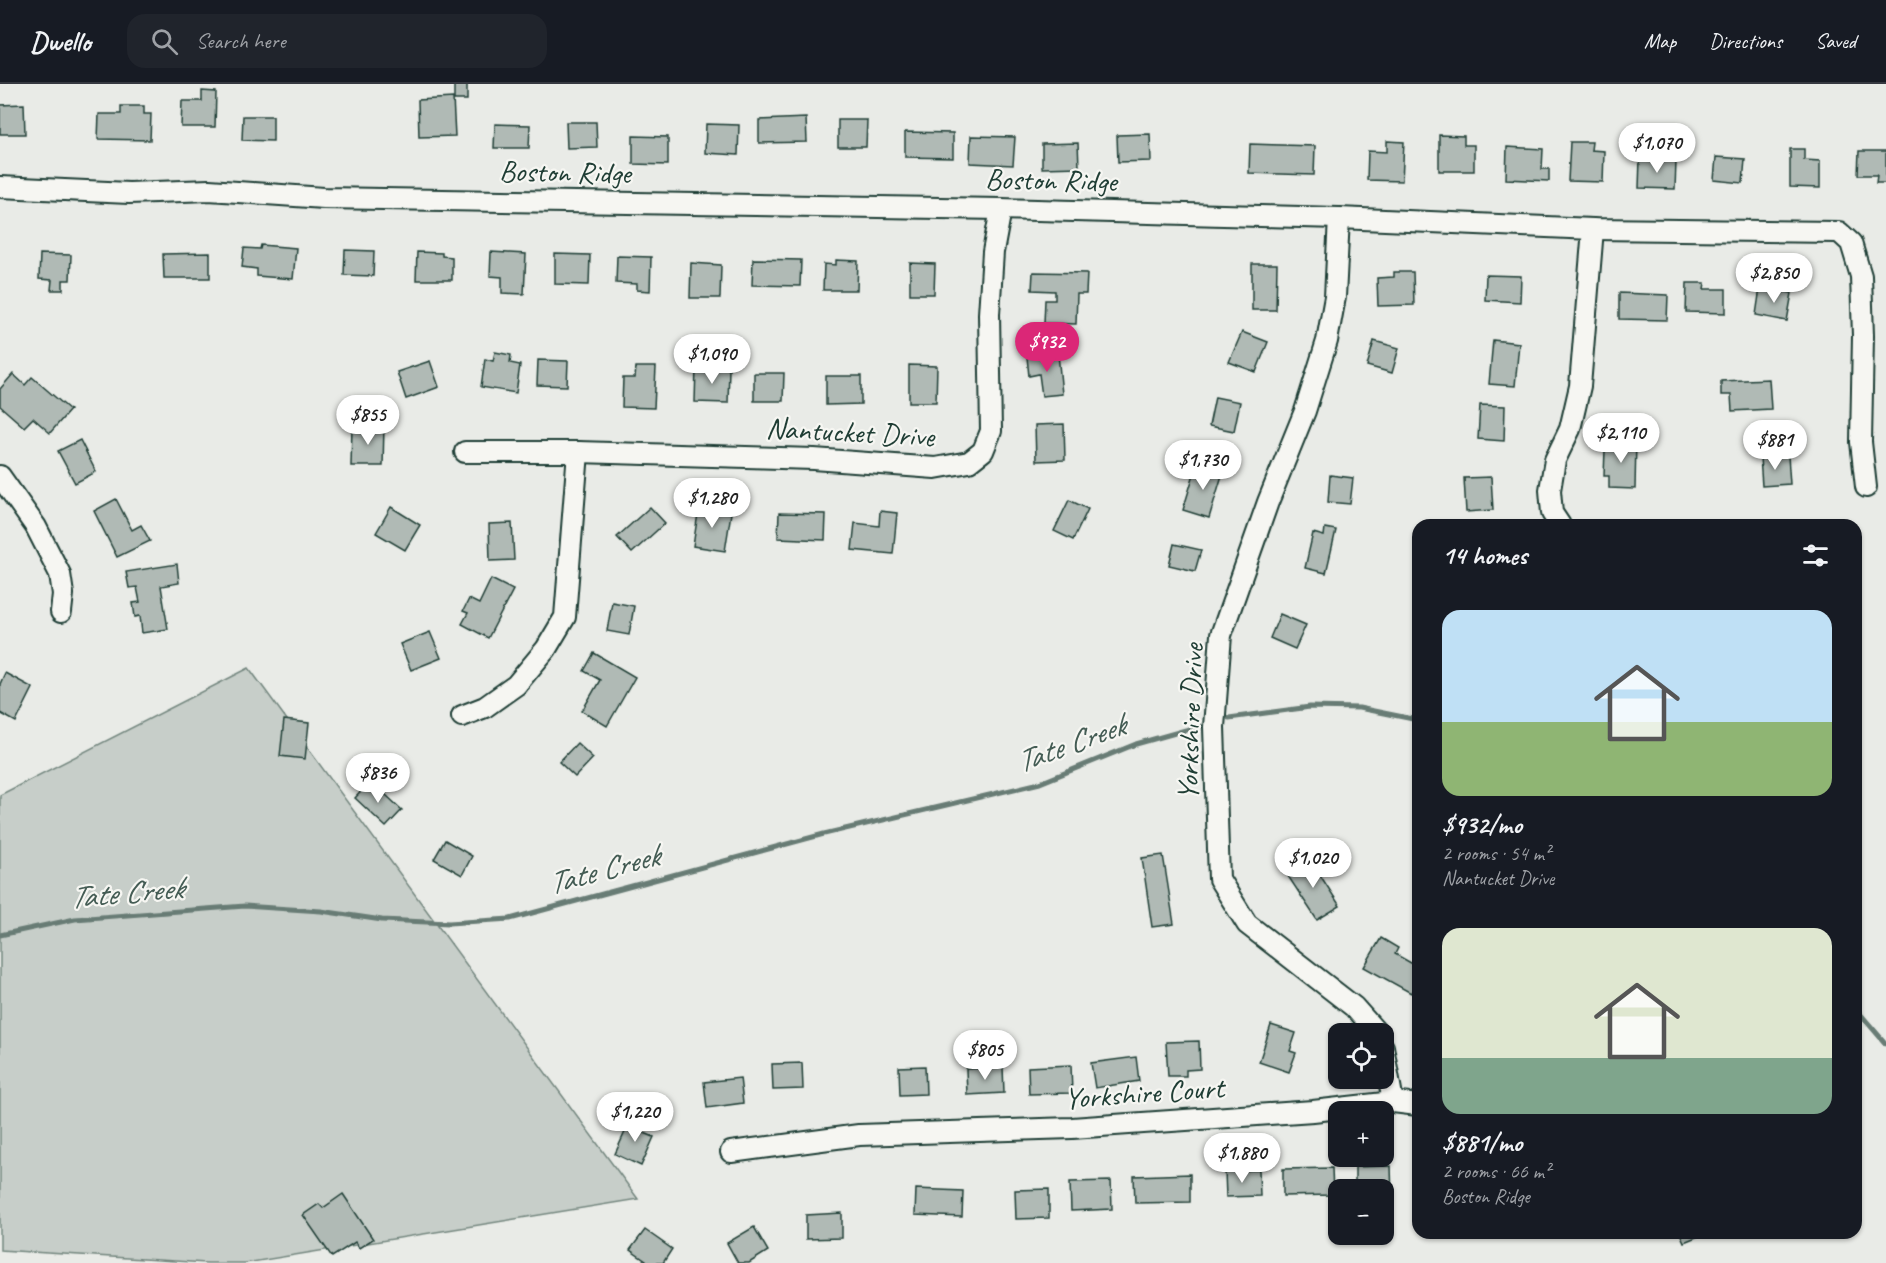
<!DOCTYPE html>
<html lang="en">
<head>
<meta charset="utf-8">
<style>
  body { margin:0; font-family:Caveat,sans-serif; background:#20242c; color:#f1f3f6; height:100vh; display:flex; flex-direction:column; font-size:22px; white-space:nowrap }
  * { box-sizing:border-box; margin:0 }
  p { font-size:20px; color:#9ea1a6 }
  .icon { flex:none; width:33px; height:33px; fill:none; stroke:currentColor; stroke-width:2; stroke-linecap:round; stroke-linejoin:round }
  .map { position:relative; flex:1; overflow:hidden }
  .side { position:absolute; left:1412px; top:435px; width:450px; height:720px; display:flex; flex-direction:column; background:#171b24; border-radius:18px; box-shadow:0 2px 4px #0004 }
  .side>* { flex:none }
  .fabs { position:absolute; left:1328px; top:939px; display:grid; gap:12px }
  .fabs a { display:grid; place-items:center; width:66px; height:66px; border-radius:12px; background:#171b24; box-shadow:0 2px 4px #0004; font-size:30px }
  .price { position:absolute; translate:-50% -51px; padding:0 14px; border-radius:21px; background:#fff; color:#222; font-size:20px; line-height:39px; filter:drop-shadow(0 2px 3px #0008) }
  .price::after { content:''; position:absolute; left:50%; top:36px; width:18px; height:14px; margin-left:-9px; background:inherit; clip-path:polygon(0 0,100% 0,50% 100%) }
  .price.current { background:#db2777; color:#fff }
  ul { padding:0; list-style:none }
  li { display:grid; align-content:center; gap:12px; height:318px; padding:0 30px }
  li span { display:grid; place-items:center; height:186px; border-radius:18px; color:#555 }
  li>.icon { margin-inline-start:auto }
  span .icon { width:108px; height:108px; fill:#fffc; stroke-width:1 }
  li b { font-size:26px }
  h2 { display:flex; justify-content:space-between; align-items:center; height:72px; padding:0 30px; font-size:26px }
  header { display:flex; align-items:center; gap:36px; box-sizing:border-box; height:84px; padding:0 30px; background:#171b24; border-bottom:2px solid #363941 }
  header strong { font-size:28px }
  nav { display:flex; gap:33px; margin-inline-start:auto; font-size:21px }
  .search { width:420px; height:54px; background:#20242c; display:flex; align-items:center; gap:15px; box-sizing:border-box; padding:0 21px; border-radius:18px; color:#9ea1a6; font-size:22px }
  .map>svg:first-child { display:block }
  .green { fill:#c7cec9; stroke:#73867e; stroke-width:1.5 }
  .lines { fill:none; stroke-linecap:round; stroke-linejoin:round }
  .stream { stroke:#687c75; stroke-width:5 }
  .building { fill:#b0bab5; stroke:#1f3d34; stroke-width:1.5 }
  .minor-casing { stroke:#1f3d34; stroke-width:24 }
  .minor { stroke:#f6f6f2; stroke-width:20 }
  .labels { text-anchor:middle; stroke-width:4.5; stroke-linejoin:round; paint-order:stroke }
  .street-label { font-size:30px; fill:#1f3d34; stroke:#f6f6f2 }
  .water-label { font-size:32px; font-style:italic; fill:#445c54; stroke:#f6f6f2 }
</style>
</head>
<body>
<header>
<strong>Dwello</strong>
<div class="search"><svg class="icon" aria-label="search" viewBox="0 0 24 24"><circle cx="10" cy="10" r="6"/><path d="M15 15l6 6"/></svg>Search here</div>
<nav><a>Map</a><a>Directions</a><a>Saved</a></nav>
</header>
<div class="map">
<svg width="1886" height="1179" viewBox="0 0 1886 1179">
  <rect width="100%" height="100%" fill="#e9ebe7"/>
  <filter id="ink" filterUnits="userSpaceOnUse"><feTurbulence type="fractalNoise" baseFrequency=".0167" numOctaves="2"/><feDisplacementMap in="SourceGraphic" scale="12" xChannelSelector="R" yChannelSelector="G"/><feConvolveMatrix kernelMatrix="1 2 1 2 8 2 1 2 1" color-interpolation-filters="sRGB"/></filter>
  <g filter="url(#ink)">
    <polygon class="green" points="249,584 638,1115 245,1179 207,1179 0,1166 0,711"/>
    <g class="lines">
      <g class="stream">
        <polyline points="1229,634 1310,623 1359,624 1418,636"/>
        <polyline points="0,851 75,835 245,822 321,827 382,836 449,839 510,835 824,750 1040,699 1136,660 1200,642"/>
        <polyline points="1856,925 1886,960"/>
      </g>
    </g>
    <g class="building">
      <rect x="454" y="0" width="13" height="16"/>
      <polygon points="202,7 216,8 215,43 181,43 182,17 202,17"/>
      <polygon points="453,14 455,52 419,53 418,16"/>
      <polygon points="24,20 25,50 0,50 0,21"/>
      <polygon points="121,22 144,22 144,30 151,30 150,56 98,55 99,30 121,30"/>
      <polygon points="243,32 273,32 273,57 242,56"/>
      <polygon points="806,34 807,58 759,59 759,36"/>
      <polygon points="838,36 867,36 866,63 838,63"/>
      <polygon points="566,38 596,38 597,63 567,64"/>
      <polygon points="495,40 530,41 529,64 494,64"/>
      <polygon points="706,40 739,41 738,71 705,69"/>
      <polygon points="905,48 953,49 953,74 905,73"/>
      <polygon points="1150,50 1151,77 1118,78 1117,51"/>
      <polygon points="1439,51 1464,52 1464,61 1474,61 1474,87 1439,87"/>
      <polygon points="633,52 668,53 668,81 633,80"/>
      <polygon points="971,52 1015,53 1013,81 970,79"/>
      <polygon points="1387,57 1404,58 1402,97 1367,96 1368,67 1387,68"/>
      <polygon points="1570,58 1592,58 1591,66 1604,67 1603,98 1568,97"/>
      <polygon points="1078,59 1079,83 1042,84 1042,60"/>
      <polygon points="1250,60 1315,62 1314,91 1249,89"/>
      <polygon points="1507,63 1543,65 1542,85 1549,85 1549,97 1506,95"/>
      <polygon points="1790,65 1804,65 1804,76 1820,77 1820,104 1790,103"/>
      <polygon points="1859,67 1886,67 1886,99 1876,99 1877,91 1858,91"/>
      <polygon points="1716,73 1745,75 1743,99 1714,96"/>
      <polygon points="1640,75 1676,77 1675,105 1639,104"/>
      <polygon points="261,161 296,164 293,195 257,192 257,185 242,183 244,164 260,165"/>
      <polygon points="345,166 374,167 373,192 344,191"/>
      <polygon points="417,168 442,169 442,172 452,173 452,196 416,196"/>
      <polygon points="491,168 526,170 524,210 502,209 502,193 490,192"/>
      <polygon points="210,169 210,194 164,194 163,170"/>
      <polygon points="40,170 71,171 70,196 63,196 63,206 51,206 52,196 39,195"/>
      <polygon points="555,170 590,171 589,201 555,200"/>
      <polygon points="617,172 651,173 650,207 637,206 637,200 616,199"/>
      <polygon points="753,175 801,176 800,202 752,201"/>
      <polygon points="836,176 858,177 857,206 823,206 824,180 836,181"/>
      <polygon points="691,179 721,181 720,214 690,214"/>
      <polygon points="910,179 935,180 934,210 910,210"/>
      <polygon points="1252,180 1277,180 1276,226 1252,226"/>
      <polygon points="1033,188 1087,189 1086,210 1077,210 1076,240 1044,239 1045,216 1055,216 1055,207 1032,206"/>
      <polygon points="1394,188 1413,188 1414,221 1378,222 1377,194 1394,193"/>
      <polygon points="1486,191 1521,192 1520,218 1485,216"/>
      <polygon points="1687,199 1705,199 1704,205 1726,205 1726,229 1686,228"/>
      <polygon points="1760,204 1792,209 1787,237 1756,231"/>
      <polygon points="1619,209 1668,211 1667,236 1619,235"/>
      <polygon points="1242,248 1268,258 1256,288 1229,278"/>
      <polygon points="1493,256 1519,259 1515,302 1489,300"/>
      <polygon points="1374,257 1399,264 1392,289 1367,282"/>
      <polygon points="495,268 511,271 510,279 520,281 516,309 481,303 485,275 493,277"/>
      <polygon points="1058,270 1062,310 1042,312 1039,290 1029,292 1027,273"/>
      <polygon points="538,276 568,277 567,302 537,301"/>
      <polygon points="430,277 439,303 406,315 397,288"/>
      <polygon points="909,281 937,282 936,318 909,318"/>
      <polygon points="636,283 656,283 654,324 622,323 623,294 635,294"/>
      <polygon points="696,283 729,284 728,319 695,318"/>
      <polygon points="754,289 784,289 783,317 754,317"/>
      <polygon points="13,290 25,301 32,293 70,326 50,349 33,334 24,343 0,322 0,305"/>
      <polygon points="826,292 861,292 861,320 826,321"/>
      <polygon points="1769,295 1771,325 1732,327 1731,311 1721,311 1721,297"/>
      <polygon points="1215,313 1240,318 1234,347 1209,342"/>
      <polygon points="1480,321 1505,322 1504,357 1478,355"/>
      <polygon points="1064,340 1065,376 1036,377 1035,341"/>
      <polygon points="352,342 384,342 383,382 351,382"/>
      <polygon points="1610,355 1636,355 1635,405 1609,404 1609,392 1604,392 1605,366 1610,366"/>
      <polygon points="80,356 96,388 75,399 58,367"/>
      <polygon points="1788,372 1790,400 1762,402 1760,373"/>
      <polygon points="1197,380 1223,388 1209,434 1183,426"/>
      <polygon points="1330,391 1353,394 1350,420 1328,418"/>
      <polygon points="1491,393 1493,426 1466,428 1464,394"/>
      <polygon points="116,415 132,446 141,441 150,457 117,473 94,427"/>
      <polygon points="1069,416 1088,425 1073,456 1054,447"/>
      <polygon points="391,423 420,441 405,466 376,449"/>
      <polygon points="650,423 665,439 632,469 617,453"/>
      <polygon points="699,423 731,429 725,467 693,462"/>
      <polygon points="880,427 897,429 893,470 852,466 855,439 879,442"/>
      <polygon points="779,429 826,430 825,456 778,454"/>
      <polygon points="512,439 514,476 490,477 489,440"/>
      <polygon points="1325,444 1336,446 1326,489 1305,484 1313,449 1324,452"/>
      <polygon points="1174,460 1201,466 1195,487 1169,481"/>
      <polygon points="177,480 179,499 161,502 168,545 142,549 140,532 135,533 133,519 140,518 137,503 129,504 126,488"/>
      <polygon points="491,495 513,506 488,554 462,540 468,529 463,527 469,515 479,520"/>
      <polygon points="612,518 634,522 629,551 607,547"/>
      <polygon points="1280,530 1306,541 1295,565 1270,554"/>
      <polygon points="430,548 441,574 411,586 400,560"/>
      <polygon points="594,569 635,593 607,642 582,627 600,596 584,587"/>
      <polygon points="5,589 33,604 16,638 0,629 0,600"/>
      <polygon points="284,636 309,639 305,675 280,672"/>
      <polygon points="577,659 593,674 575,693 559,678"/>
      <polygon points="371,697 402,726 386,743 355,714"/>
      <polygon points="445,756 472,772 462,791 434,775"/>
      <polygon points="1163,771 1174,840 1152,843 1142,774"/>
      <polygon points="1309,774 1340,822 1317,836 1286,789"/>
      <polygon points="1381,854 1398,864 1395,870 1418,883 1418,897 1411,909 1364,883"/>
      <polygon points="1271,941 1296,949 1290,967 1296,969 1289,988 1259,978"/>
      <polygon points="1199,957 1200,985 1186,986 1186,992 1168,992 1166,958"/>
      <polygon points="1136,973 1139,997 1095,1004 1091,979"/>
      <polygon points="802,979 803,1005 773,1006 772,980"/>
      <polygon points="1071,981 1072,1009 1029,1010 1028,983"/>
      <polygon points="925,982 926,1010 900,1011 899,983"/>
      <polygon points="1003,983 1004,1009 967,1011 966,985"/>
      <polygon points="740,994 743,1019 707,1024 704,998"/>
      <polygon points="631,1035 645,1041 642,1048 654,1053 641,1082 615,1070"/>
      <polygon points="1391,1082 1392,1114 1383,1115 1383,1106 1355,1106 1355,1083"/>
      <polygon points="1332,1084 1333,1111 1283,1112 1283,1085"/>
      <polygon points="1259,1086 1260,1112 1226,1113 1225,1087"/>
      <polygon points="1190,1090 1190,1118 1135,1119 1134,1092"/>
      <polygon points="1111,1097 1112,1125 1071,1127 1070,1098"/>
      <polygon points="916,1105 963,1107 962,1133 915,1131"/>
      <polygon points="1049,1105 1049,1134 1016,1135 1015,1106"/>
      <polygon points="343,1110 373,1155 359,1164 355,1158 332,1173 303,1131 319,1120 323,1124"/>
      <polygon points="842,1129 842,1154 806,1155 806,1131"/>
      <polygon points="754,1143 768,1167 749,1179 738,1179 727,1159"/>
      <polygon points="645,1146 672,1165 663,1179 649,1179 630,1166"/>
      <polygon points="1680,1149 1706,1149 1684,1158"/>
    </g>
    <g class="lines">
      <g class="minor-casing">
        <g id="minor">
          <polyline points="0,103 129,109 209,106 324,114 1001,125 1339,134 1593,145 1839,148 1851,159 1861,192 1863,252 1861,358 1866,403"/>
          <polyline points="1339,134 1335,213 1327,257 1305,327 1268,418 1221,551 1214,643 1219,795 1247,840 1354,923 1378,950"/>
          <polyline points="465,368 578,368 814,375 935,384 969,378 983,367 991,347 989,230 993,168 1001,125"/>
          <polyline points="0,392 36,443 60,490 63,510 61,528"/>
          <polyline points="1560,441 1552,429 1550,406 1555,376 1570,345 1580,302 1593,145"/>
          <polyline points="462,632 485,623 516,601 546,565 565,533 578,368"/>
          <polyline points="1383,963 1393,1018"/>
          <polyline points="731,1068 859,1051 1072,1044 1313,1027 1393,1018 1418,1021"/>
        </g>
      </g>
      <use href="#minor" class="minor"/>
    </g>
  </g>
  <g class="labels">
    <g class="street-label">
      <text transform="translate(565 88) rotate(1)" y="10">Boston Ridge</text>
      <text transform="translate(1051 96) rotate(1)" y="10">Boston Ridge</text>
      <text transform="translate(850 348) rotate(3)" y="10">Nantucket Drive</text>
      <text transform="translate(1190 638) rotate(-88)" y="10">Yorkshire Drive</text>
      <text transform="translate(1144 1009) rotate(-4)" y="10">Yorkshire Court</text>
    </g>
    <g class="water-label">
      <text transform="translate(1070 659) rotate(-20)" y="11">Tate Creek</text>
      <text transform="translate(603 785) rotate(-15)" y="11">Tate Creek</text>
      <text transform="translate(126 808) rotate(-5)" y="11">Tate Creek</text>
    </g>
  </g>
</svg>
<div class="fabs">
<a><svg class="icon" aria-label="locate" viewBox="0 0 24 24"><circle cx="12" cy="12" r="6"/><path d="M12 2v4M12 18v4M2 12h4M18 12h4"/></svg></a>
<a>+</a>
<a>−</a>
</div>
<b class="price" style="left:1657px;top:90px">$1,070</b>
<b class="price" style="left:1774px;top:220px">$2,850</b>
<b class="price current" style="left:1047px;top:289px">$932</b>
<b class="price" style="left:712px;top:301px">$1,090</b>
<b class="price" style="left:368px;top:362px">$855</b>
<b class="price" style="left:1621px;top:380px">$2,110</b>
<b class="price" style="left:1775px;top:387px">$881</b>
<b class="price" style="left:1203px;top:407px">$1,730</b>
<b class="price" style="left:712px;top:445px">$1,280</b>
<b class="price" style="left:378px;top:720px">$836</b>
<b class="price" style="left:1313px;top:805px">$1,020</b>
<b class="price" style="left:985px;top:997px">$805</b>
<b class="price" style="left:635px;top:1059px">$1,220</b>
<b class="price" style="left:1242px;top:1100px">$1,880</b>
<section class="side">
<h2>14 homes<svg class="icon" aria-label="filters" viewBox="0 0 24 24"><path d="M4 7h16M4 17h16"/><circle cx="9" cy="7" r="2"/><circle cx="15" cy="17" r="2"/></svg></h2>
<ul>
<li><span style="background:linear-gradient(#bfe0f5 60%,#8fb573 0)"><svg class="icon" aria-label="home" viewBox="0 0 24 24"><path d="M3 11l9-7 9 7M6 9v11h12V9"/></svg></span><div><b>$932/mo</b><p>2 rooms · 54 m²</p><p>Nantucket Drive</p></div></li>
<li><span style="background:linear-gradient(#dfe7d0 70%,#7fa58c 0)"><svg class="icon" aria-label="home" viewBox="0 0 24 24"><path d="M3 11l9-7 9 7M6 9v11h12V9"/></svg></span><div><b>$881/mo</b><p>2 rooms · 66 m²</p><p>Boston Ridge</p></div></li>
</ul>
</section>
</div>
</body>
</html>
